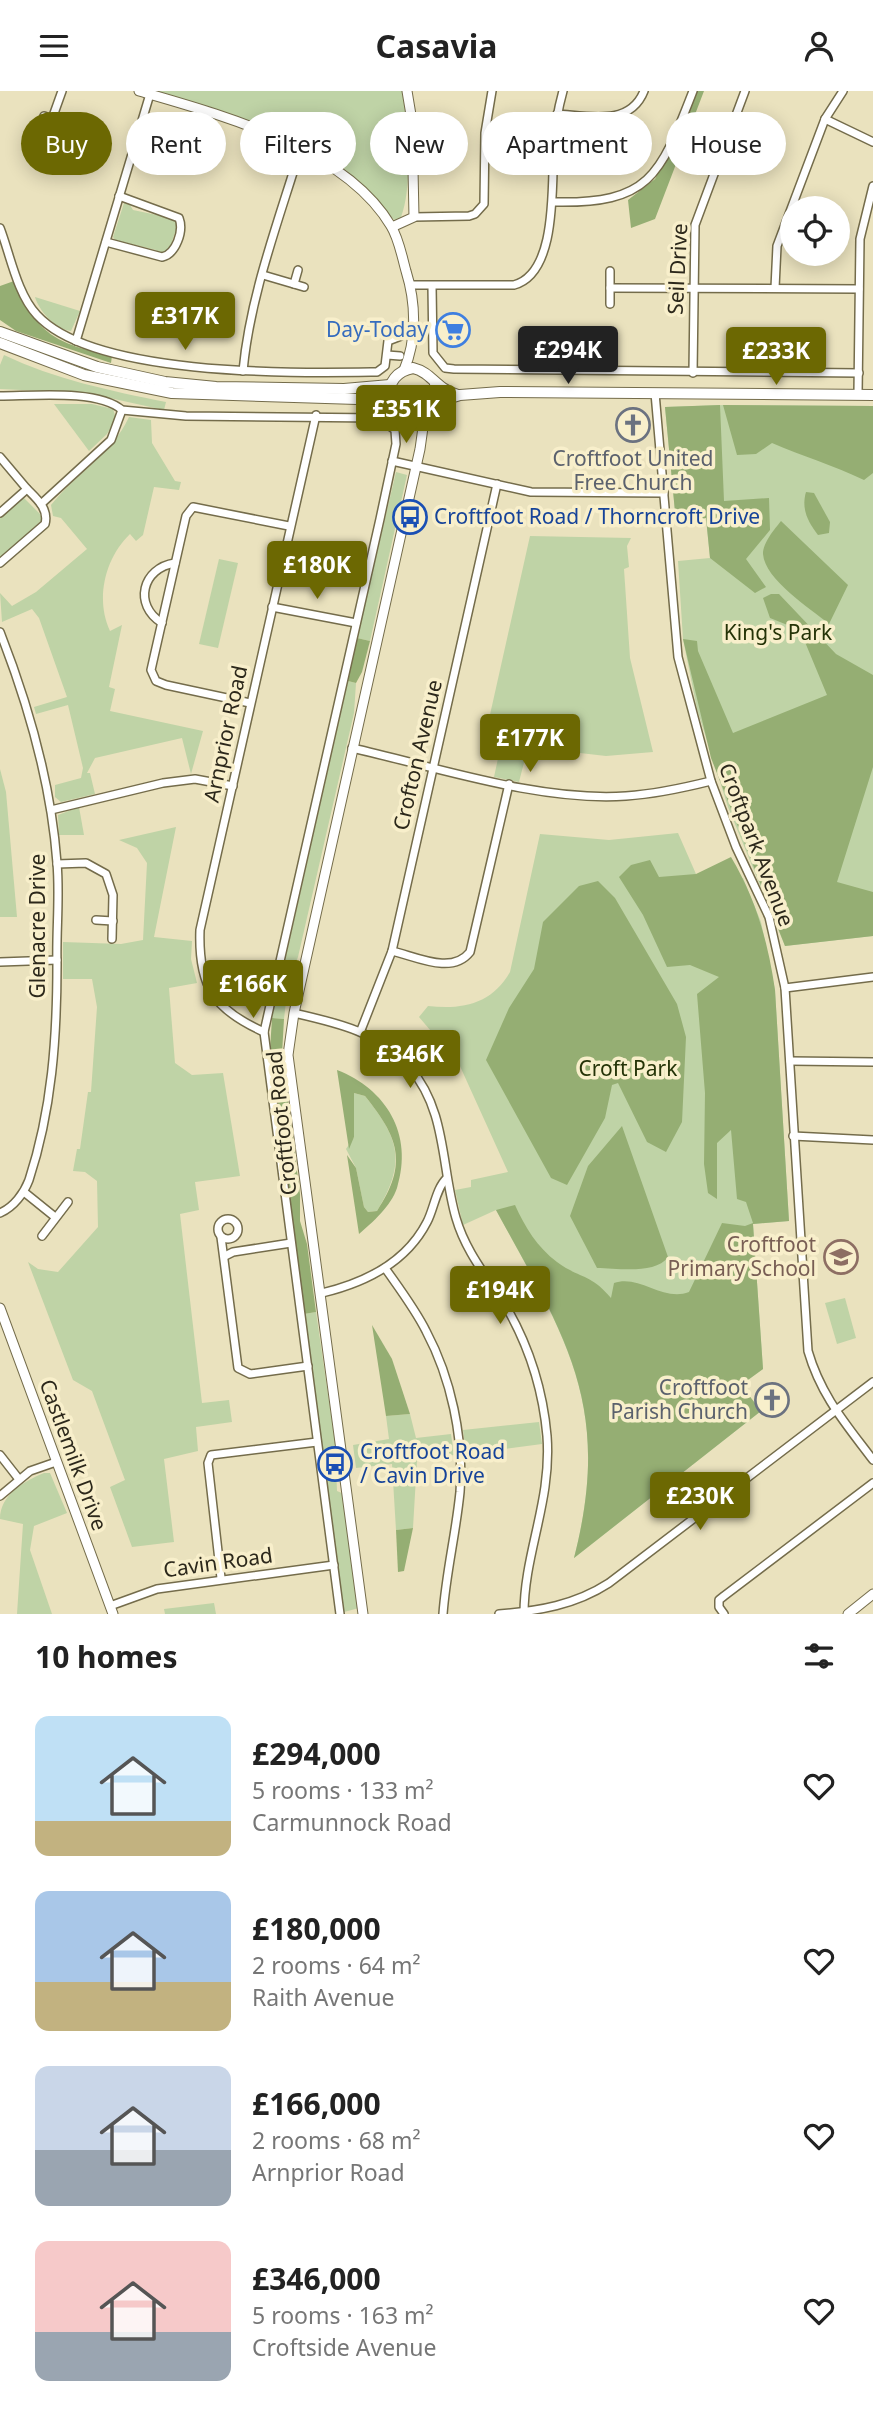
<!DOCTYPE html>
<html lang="en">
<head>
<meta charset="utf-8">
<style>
  body { margin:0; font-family:"Noto Sans",sans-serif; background:#f6f6f6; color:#222; height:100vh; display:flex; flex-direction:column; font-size:26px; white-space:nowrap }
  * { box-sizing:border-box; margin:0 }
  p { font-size:23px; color:#767676 }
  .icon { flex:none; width:38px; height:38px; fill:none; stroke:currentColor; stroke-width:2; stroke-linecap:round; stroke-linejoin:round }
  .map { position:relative; height:1523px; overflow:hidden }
  .panel { display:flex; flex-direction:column; background:#fff; flex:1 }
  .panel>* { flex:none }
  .top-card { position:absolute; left:21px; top:21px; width:831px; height:63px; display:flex; gap:14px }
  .controls { position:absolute; left:780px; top:105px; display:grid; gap:14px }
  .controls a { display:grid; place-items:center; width:70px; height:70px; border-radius:50%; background:#fff; box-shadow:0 4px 18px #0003; font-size:35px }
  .price { position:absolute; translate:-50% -60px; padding:0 16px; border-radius:7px; background:#6c6802; color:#fff; font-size:23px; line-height:46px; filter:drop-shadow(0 2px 4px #0008) }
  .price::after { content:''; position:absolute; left:50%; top:42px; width:21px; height:16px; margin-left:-10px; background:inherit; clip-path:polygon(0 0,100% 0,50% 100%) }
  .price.selected { background:#222; color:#fff }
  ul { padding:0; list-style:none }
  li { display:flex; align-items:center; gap:21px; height:175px; padding:0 35px }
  li span { display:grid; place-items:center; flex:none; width:196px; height:140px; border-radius:14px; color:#555 }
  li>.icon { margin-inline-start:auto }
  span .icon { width:84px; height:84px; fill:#fffc; stroke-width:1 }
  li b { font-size:30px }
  h2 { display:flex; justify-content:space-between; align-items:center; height:84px; padding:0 35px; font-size:30px }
  .chip { padding:0 24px; border-radius:32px; background:#fff; box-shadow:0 4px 18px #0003; font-size:24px; line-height:63px }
  .chip.selected { background:#6c6802; color:#fff }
  header { display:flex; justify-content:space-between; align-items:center; height:91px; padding:0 35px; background:#fff; font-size:32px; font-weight:700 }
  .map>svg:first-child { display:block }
  .green { fill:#bfd3a6 }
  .forest { fill:#95ae73 }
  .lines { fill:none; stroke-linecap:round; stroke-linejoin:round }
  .minor-casing { stroke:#746c4b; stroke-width:10 }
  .tertiary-casing { stroke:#746c4b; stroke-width:11 }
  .secondary-casing { stroke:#746c4b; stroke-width:12 }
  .minor { stroke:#fff; stroke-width:7 }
  .tertiary { stroke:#fff; stroke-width:9 }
  .secondary { stroke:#fff; stroke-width:10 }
  .labels { text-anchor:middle; stroke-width:7; stroke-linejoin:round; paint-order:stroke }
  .street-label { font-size:21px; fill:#2c281b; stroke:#f8efcb }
  .shop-label { font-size:21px; fill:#366cbe; stroke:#f8efcb; text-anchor:end }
  .worship-label { font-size:21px; fill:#5b616d; stroke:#f8efcb }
  .transit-label { font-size:21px; fill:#164399; stroke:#f8efcb; text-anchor:start }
  .park-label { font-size:21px; fill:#243307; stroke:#f8efcb }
  .education-label { font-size:21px; fill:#785e54; stroke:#f8efcb; text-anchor:end }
</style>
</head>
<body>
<header><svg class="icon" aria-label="menu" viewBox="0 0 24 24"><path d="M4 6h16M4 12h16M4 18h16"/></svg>Casavia<svg class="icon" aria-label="person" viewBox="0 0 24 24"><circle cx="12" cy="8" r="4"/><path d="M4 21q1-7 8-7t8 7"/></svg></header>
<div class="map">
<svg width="873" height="1523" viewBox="0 0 873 1523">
  <rect width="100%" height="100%" fill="#eae2be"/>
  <g class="green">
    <path d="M 155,0 L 402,0 C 408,34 413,94 401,126 L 395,129 L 389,125 L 360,91 L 335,70 L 305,52 Z"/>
    <polygon points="124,112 130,114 133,119 176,128 178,133 168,162 159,163 156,159 115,149 113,146"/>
    <path d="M 35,206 L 80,220 L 71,240 C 56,239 39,220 35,206 Z"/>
    <path d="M 4,264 C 54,288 111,300 166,311 L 164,319 L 87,302 L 0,298 L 0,274 Z"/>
    <polygon points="54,313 92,313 113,318 116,327 107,343 89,360"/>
    <polygon points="723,314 873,315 873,845 785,855 728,716 697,618 683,548 678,470 710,467 706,427 676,431 665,316"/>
    <path d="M 129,326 L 151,329 L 152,352 L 175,390 L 181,391 L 179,399 L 154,396 L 143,444 L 136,450 L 130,443 C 105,467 95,508 110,540 L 122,534 L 109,596 L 115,598 L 110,620 L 203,640 L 191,683 L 182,647 L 95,667 L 87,682 L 90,682 L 95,703 L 61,711 L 55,706 L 55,694 L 81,687 L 83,677 L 68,614 L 36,623 L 34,616 L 67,606 L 39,527 L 32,518 L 2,531 L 0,502 L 12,515 L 36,501 L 87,458 L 61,427 L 53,425 L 51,414 C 77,382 111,364 129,326 Z"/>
    <polygon points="396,381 407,384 370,550 357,547"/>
    <polygon points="23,406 40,423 42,429 0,468 0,425"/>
    <polygon points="530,445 631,447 627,455 629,476 624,478 630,567 653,661 606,665 528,656 519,691 494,686 502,649 485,646"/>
    <polygon points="219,468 238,472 218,557 199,553"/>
    <polygon points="348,590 356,592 354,622 298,866 288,893 284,928 272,927"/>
    <polygon points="0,678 6,701 17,826 0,826"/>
    <polygon points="79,716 84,744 59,744 58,724"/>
    <polygon points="176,736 154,846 192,850 191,868 197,892 169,897 175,972 192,984 223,982 240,1085 195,1091 199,1119 180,1123 202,1312 229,1309 232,1331 196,1336 198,1360 164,1368 174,1451 132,1456 110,1396 125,1389 92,1300 73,1289 28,1171 38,1178 58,1181 98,1136 97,1090 85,1081 73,1080 77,1058 80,1058 88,1001 91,1001 97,916 92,888 63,888 63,851 121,853 143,849 147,772 137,757 119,749"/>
    <path d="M 678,742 L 696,783 L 743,787 L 761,831 L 775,899 L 789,1130 L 753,1133 L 763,1278 L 741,1294 L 761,1320 L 574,1467 C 613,1315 566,1248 496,1119 L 463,1134 L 455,1099 L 471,1096 L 471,1089 L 508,1081 L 459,973 L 419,926 L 428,915 C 462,919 492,913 510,881 L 540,743 L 609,749 Z"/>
    <path d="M 354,1002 L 365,1005 C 399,1047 407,1071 377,1120 L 368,1121 L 364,1116 L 356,1077 L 346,1058 L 354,1046 Z"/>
    <polygon points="845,1207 856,1247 837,1253 825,1212"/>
    <polygon points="316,1221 335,1351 337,1400 344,1403 359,1517 344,1521 304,1223"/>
    <polygon points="410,1323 416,1347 451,1343 454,1364 417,1369 413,1437 396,1439 392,1373 356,1377 353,1354 389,1348 386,1325"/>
    <polygon points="539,1331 542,1353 466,1363 463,1339"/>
    <path d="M 44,1382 L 50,1382 L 67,1422 L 34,1435 L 30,1459 L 52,1523 L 17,1523 L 23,1433 L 0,1428 C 0,1404 24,1390 44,1382 Z"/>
    <polygon points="214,1512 216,1523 165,1523 164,1518"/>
  </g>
  <g class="forest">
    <polygon points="697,0 704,0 655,128 631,137 628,109 655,88"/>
    <path d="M 14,190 C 38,244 55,252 112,265 L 111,272 L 16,240 L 0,229 L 0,195 Z"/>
    <polygon points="720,314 724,410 769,407 770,439 746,468 766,496 755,502 710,467 706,427 676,431 665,316"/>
    <path d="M 723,314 L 873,315 L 873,382 L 864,389 C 833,374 802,365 772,352 L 756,363 L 737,364 Z"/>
    <path d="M 806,401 L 814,402 L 830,431 L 829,442 L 818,444 C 808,431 801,418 806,401 Z"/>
    <path d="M 781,430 L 848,494 L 829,533 C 810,517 765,489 763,463 C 763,451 775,438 781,430 Z"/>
    <polygon points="771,503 779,503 836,563 873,584 873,676 837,791 873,801 873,845 785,855 711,667 683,548 697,550 698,560 733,642 827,604 800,539 770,527 763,507"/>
    <polygon points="357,547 370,550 362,581 356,592 348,590"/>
    <path d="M 731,766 C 756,808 768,851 775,899 L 789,1130 L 753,1133 L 763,1278 L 741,1294 L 761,1320 L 574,1467 C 613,1315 566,1247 496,1119 L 515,1114 C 525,1136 537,1156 557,1171 C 580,1188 590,1182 611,1207 L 614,1192 C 639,1183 663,1211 689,1201 L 722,1132 L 745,1135 L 753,1132 L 746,1111 L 737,1108 L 731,1039 L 717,1052 L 717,1108 L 708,1102 L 704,1073 L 705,1002 L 697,903 L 719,886 L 690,874 L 667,876 L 643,824 L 619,786 L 631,774 L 650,769 L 659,786 L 696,783 Z"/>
    <polygon points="598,790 615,807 677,913 686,946 682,1031 666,1061 647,1051 618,992 612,994 605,1027 567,1094 551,1087 486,969 509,917 534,878 543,831 579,795"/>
    <polygon points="272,927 284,928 282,963 300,1103 300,1130 307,1153 316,1221 304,1223 270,959"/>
    <path d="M 337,979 C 386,998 414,1043 397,1097 C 391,1115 373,1131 359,1143 L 347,1064 L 356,1077 L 364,1116 L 368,1121 L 377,1120 C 409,1072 398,1046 365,1005 L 354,1002 L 354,1046 L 349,1058 Z"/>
    <path d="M 622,1035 L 668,1166 C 655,1184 617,1177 597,1177 L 570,1125 L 588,1075 Z"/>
    <polygon points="372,1234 392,1268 410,1323 386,1325"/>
    <polygon points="413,1437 404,1480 398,1481 396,1439"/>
  </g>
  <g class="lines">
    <g class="minor-casing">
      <g id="minor">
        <path d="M 557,23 C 588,25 630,36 644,0"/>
        <polyline points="44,25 61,31"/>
        <polyline points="52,28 62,0"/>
        <polyline points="825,28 873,51"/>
        <path d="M 554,111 C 650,113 660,85 693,0"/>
        <polyline points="414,126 469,125 475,123 484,113 485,42 492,0"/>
        <path d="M 0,137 C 10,163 17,203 37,224 C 94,286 295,282 377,281 L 385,275 L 388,250 L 401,245"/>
        <path d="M 106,151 L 162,166 C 176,163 184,140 179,127 L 119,105"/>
        <polyline points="610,180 610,213"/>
        <polyline points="263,184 304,196"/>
        <polyline points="294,193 298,179"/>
        <path d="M 410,194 L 514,194 C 559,182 551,89 554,54 C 555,35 558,18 563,0"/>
        <polyline points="432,195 433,262 445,277 454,278 859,282"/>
        <polyline points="610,197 859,198"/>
        <polyline points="775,197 777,155 825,28 843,0"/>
        <polyline points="76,250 150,3"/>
        <polyline points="387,264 400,265"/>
        <path d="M 243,280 C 250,204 279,129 301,56"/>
        <polyline points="693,282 695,134 745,0"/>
        <path d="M 655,302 L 678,566 L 711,690 L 736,756 L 769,826 L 785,897 L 808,1260 C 821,1305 846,1333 873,1369"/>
        <polyline points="858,303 860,148 873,95"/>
        <path d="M 0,305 C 32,305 98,298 122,319 L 186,325 L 379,327 L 395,339 L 396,353 L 380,428 L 264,941 L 340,1523"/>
        <polyline points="0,366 27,398"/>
        <polyline points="392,370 531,401 664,402"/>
        <polyline points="41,413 111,349 122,319"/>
        <path d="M 0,422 L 27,398 C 37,408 49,418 45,433 L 0,472"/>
        <polyline points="272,516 356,532"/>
        <path d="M 162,532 C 133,514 142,477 175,472"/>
        <path d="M 0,541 C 29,615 51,692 57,772 C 60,806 56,840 57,873 C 57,946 52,1019 29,1089 C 24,1102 14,1116 0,1122"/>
        <polyline points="250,612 166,594 156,590 151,579 186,425 193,416 289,435"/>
        <path d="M 352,657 C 436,676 540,711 626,705 C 655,703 683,697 711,690"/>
        <polyline points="51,719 163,692 195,688 233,695"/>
        <polyline points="57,773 86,772 106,783 113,804 112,848"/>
        <polyline points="96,829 113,830"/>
        <path d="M 392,860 C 417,866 452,884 470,861 L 509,693"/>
        <polyline points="0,871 57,869"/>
        <polyline points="785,897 873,886"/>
        <path d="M 294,922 C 338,932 379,941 410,977 C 447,1020 441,1076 456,1127 C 466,1162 489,1188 508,1219 C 530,1258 543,1300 547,1345 C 552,1410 524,1462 524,1523"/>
        <polyline points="361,939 392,860 497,393"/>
        <path d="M 264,941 C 213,918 198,895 200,839 L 316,324"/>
        <polyline points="790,970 873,971"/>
        <polyline points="793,1045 873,1049"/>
        <polyline points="24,1101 55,1126"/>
        <circle cx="228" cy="1138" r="10"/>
        <polyline points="42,1145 68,1111"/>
        <polyline points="221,1146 238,1277 250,1283 308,1275"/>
        <polyline points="225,1165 233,1161 291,1152"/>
        <path d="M 385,1177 C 399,1197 415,1218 426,1240 C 451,1287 464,1347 460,1401 C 456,1442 446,1482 443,1523"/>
        <path d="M 322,1202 C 364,1192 406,1172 427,1131 C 434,1118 436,1097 447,1087"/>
        <polyline points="0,1364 18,1387"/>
        <polyline points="0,1405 30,1380 56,1371"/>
        <polyline points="221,1487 208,1372 211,1364 317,1351"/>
        <polyline points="110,1515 157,1498 334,1474"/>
        <path d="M 499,1523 C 539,1520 575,1514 609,1492 L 873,1291"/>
        <polyline points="724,1523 719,1516 719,1509 724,1505 873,1392"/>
      </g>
    </g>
    <g class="tertiary-casing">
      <g id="tertiary">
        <path d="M 139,0 C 222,24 345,57 391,135 C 399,148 402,166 406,180 C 416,212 417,249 404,279"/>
        <polyline points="392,136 414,126 412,30 407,0"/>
        <polyline points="0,1217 113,1523"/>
        <polyline points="363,1523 288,964 294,922 420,358 425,322"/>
        <polyline points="848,1523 873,1503"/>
      </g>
    </g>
    <g class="secondary-casing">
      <g id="secondary">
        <polyline points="0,241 97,276 165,291 216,296 344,298 390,294"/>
        <polyline points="0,252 84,284 172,302 389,309"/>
        <path d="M 435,294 L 434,312 L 418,325 C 384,326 379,283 413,277 C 433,282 434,297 458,304"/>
        <polyline points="434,312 460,304 500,301 873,304"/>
      </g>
    </g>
    <use href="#minor" class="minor"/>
    <use href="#tertiary" class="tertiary"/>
    <use href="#secondary" class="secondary"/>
  </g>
  <defs>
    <g id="supermarket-ring" transform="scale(1.75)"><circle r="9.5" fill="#f8efcb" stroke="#3f7fe0" stroke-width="1.5"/><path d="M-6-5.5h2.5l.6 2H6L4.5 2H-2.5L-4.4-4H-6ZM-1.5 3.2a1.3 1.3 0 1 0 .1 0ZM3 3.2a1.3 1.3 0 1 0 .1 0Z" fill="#3f7fe0"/></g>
    <g id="church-ring" transform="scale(1.75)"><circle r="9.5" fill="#f8efcb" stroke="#6b7280" stroke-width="1.5"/><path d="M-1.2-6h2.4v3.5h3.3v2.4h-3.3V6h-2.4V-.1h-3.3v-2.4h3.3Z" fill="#6b7280"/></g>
    <g id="bus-ring" transform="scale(1.75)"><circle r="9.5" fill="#f8efcb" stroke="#1a4fb4" stroke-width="1.5"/><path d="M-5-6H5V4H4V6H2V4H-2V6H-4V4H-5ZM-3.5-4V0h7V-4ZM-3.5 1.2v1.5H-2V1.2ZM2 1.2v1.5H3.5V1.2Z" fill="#1a4fb4"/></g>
    <g id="school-ring" transform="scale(1.75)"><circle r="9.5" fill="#f8efcb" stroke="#8d6e63" stroke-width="1.5"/><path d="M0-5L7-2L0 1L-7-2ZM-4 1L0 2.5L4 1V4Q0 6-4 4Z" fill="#8d6e63"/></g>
  </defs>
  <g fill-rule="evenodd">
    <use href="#supermarket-ring" x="453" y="239"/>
    <use href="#church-ring" x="633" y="334"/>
    <use href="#bus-ring" x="410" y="426"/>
    <use href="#school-ring" x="841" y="1166"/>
    <use href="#church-ring" x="772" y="1309"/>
    <use href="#bus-ring" x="335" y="1373"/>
  </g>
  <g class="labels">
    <g class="street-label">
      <text transform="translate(678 178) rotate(-87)" y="7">Seil Drive</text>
      <text transform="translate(226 643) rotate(-78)" y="7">Arnprior Road</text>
      <text transform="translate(418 664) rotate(-77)" y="7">Crofton Avenue</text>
      <text transform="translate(756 754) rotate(69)" y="7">Croftpark Avenue</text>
      <text transform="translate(38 835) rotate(-90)" y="7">Glenacre Drive</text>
      <text transform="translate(282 1032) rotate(-96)" y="7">Croftfoot Road</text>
      <text transform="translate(73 1364) rotate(70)" y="7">Castlemilk Drive</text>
      <text transform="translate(218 1472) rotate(-8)" y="7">Cavin Road</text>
    </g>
    <g class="shop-label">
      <text x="428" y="246">Day-Today</text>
    </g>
    <g class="worship-label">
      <text x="633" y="375">Croftfoot United<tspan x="633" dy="24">Free Church</tspan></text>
      <text x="748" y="1304" text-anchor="end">Croftfoot<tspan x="748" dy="24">Parish Church</tspan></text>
    </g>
    <g class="transit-label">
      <text x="434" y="433">Croftfoot Road / Thorncroft Drive</text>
      <text x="360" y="1368">Croftfoot Road<tspan x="360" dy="24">/ Cavin Drive</tspan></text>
    </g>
    <g class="park-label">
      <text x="778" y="549">King's Park</text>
      <text x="628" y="985">Croft Park</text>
    </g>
    <g class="education-label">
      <text x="816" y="1161">Croftfoot<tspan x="816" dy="24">Primary School</tspan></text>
    </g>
  </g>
</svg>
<div class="controls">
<a><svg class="icon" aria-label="locate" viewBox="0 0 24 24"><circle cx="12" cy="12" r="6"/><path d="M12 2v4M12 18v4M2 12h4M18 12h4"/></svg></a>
</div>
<b class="price" style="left:185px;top:261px">£317K</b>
<b class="price selected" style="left:568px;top:295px">£294K</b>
<b class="price" style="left:776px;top:296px">£233K</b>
<b class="price" style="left:406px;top:354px">£351K</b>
<b class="price" style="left:317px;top:510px">£180K</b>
<b class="price" style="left:530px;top:683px">£177K</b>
<b class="price" style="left:253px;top:929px">£166K</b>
<b class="price" style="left:410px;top:999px">£346K</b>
<b class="price" style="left:500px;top:1235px">£194K</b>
<b class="price" style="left:700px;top:1441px">£230K</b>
<div class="top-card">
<a class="chip selected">Buy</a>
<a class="chip">Rent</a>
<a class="chip">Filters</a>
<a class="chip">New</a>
<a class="chip">Apartment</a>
<a class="chip">House</a>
</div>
</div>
<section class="panel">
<h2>10 homes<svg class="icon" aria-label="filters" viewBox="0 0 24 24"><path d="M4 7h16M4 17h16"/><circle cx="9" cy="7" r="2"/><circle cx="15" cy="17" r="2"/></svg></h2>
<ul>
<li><span style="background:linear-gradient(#bfe0f5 75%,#c2b280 0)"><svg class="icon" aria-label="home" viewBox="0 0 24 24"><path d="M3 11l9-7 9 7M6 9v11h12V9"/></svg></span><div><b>£294,000</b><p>5 rooms · 133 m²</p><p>Carmunnock Road</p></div><svg class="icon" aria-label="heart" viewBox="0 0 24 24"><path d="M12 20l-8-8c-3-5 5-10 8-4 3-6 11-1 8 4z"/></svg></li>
<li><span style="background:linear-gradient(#a9c7e8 65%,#c2b280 0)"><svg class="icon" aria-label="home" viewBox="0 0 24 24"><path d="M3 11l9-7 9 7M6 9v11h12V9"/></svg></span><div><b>£180,000</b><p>2 rooms · 64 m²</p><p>Raith Avenue</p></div><svg class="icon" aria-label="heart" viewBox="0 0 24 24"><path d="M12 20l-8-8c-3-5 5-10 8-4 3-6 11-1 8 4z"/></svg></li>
<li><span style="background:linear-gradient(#c9d6e8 60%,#9aa5b1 0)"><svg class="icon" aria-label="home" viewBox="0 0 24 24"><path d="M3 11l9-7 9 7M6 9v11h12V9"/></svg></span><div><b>£166,000</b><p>2 rooms · 68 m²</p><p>Arnprior Road</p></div><svg class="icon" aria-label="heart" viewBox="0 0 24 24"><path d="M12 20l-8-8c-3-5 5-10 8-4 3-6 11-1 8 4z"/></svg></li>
<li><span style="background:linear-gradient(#f6c9c9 65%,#9aa5b1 0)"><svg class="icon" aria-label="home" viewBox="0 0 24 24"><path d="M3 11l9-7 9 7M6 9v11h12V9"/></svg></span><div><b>£346,000</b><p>5 rooms · 163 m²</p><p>Croftside Avenue</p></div><svg class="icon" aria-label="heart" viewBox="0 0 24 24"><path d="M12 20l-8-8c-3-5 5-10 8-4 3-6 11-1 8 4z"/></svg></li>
</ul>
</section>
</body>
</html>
